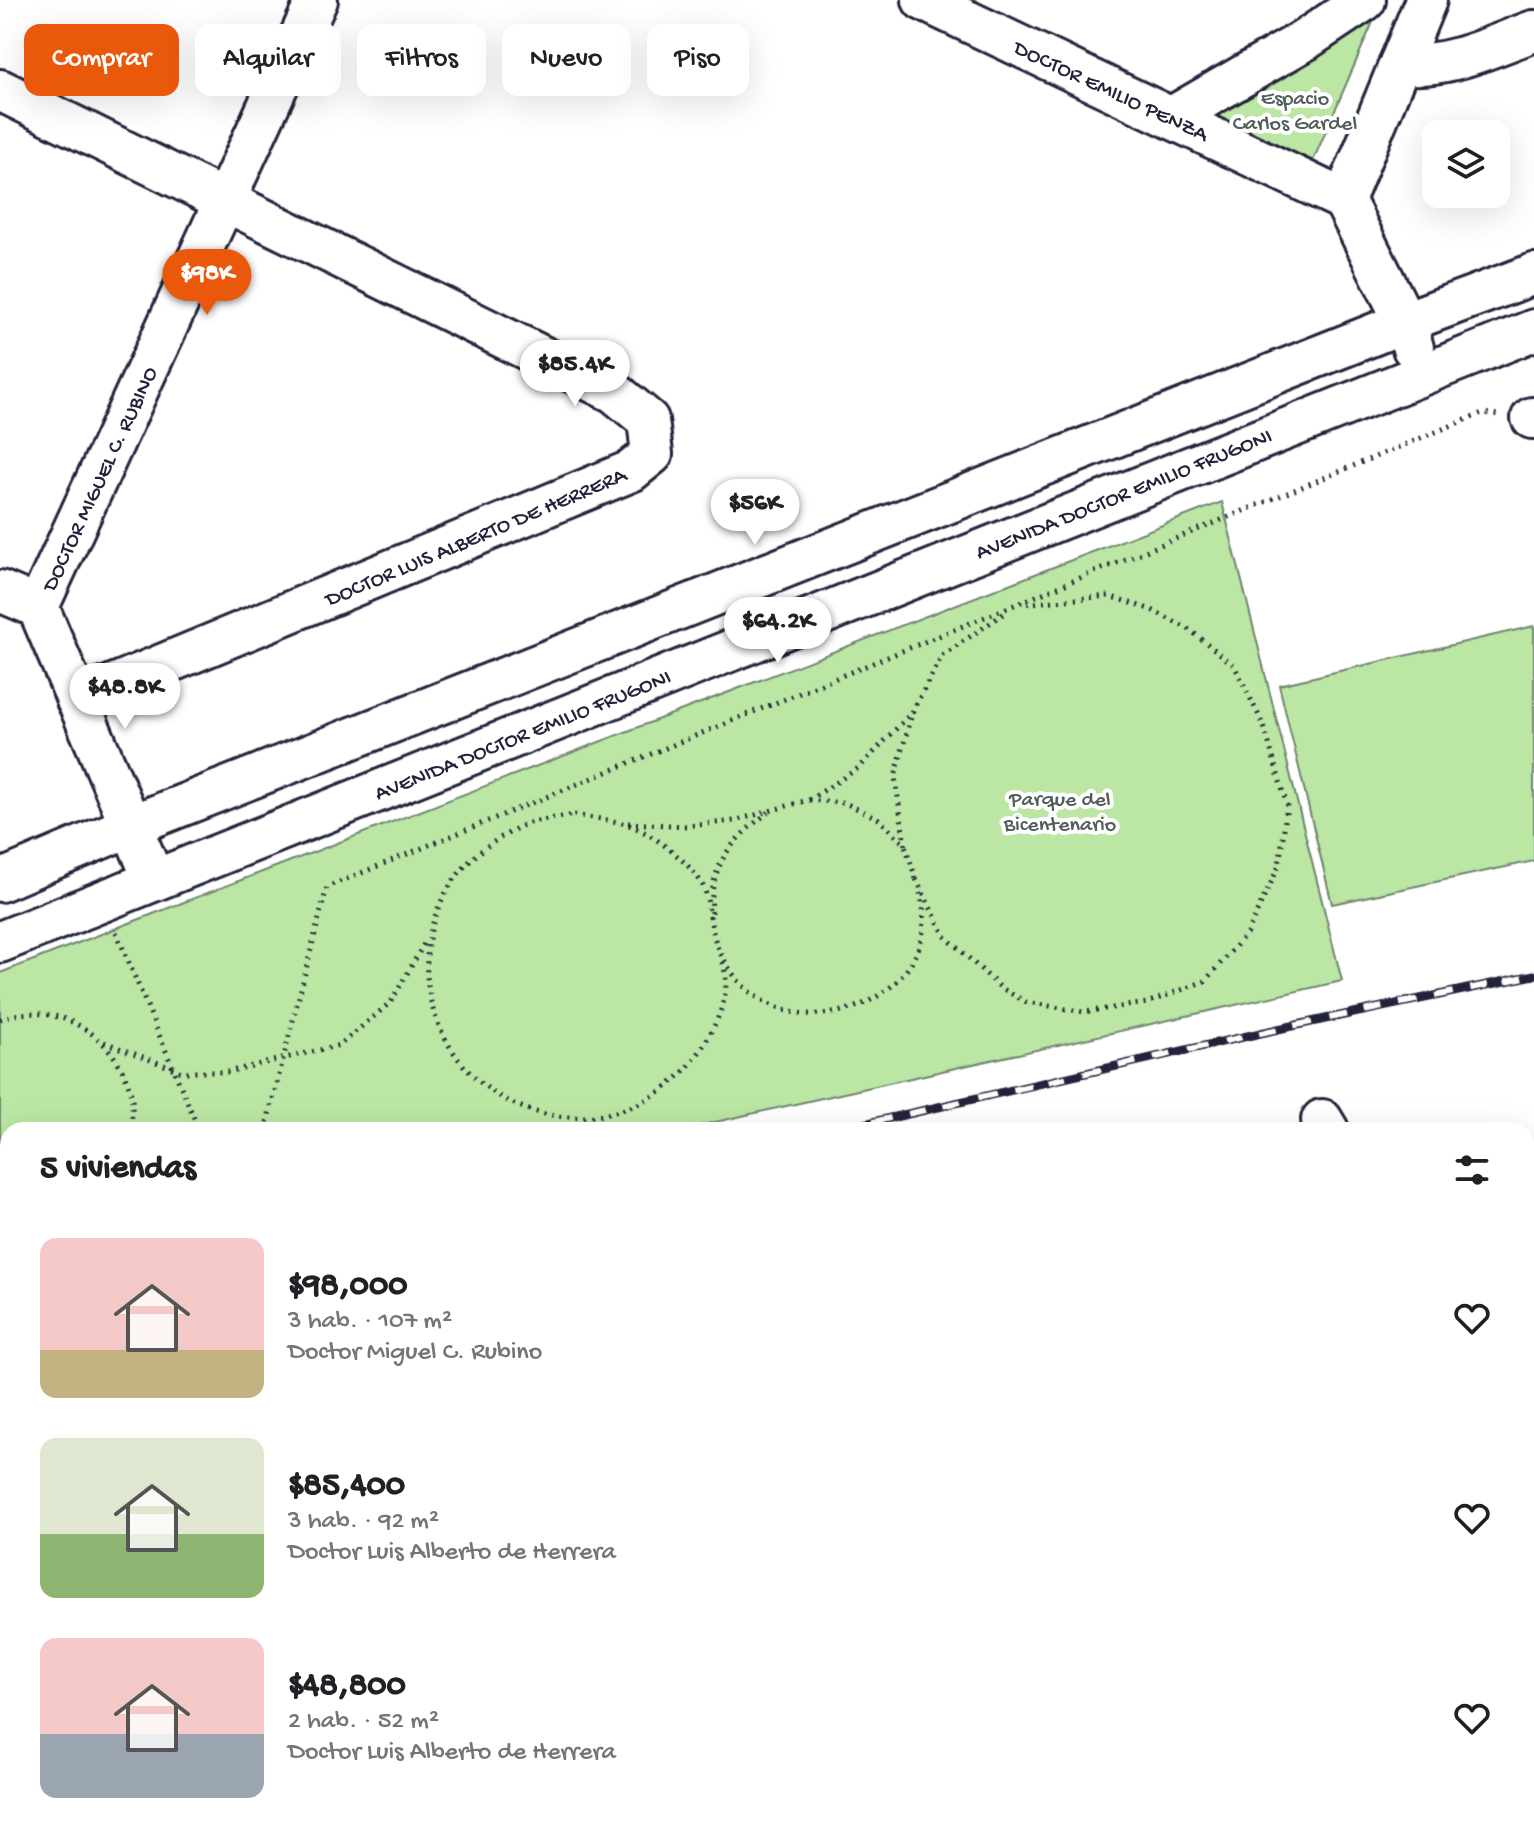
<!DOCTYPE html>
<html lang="es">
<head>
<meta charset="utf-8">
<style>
  body { margin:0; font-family:"Gochi Hand",sans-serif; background:#f6f6f6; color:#202124; height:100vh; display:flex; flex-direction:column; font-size:30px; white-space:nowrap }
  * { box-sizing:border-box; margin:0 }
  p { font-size:26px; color:#757577 }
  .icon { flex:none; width:44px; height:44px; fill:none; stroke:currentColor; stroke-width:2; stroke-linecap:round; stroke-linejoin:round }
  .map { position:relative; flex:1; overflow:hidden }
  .side { position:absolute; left:0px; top:1122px; width:1534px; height:714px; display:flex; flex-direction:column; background:#fff; border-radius:24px 24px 0 0; box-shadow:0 8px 32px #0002 }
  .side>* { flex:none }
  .top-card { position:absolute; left:24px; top:24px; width:800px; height:72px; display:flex; gap:16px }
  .fabs { position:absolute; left:1422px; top:120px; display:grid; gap:16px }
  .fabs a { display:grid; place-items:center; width:88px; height:88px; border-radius:16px; background:#fff; box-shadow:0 8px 32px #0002; font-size:40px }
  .price { position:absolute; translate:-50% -68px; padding:0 18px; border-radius:28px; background:#fff; color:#222; font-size:26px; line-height:52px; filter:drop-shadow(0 2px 4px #0008) }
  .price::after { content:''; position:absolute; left:50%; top:48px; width:24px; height:18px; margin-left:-12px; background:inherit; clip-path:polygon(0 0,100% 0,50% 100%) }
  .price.selected { background:#ea580c; color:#fff }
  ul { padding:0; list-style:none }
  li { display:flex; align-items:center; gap:24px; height:200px; padding:0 40px }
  li span { display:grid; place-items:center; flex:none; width:224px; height:160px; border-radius:16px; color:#555 }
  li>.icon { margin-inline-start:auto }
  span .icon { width:96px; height:96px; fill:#fffc; stroke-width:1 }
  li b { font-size:34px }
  h2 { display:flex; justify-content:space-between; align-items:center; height:96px; padding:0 40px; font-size:34px }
  .pill { padding:0 28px; border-radius:16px; background:#fff; box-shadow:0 8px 32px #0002; font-size:28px; line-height:72px }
  .pill.selected { background:#ea580c; color:#fff }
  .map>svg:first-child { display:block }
  .green { fill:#bbe6a3; stroke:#6e846f; stroke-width:2 }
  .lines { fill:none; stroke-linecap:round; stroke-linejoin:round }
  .minor-casing { stroke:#22223b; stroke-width:46 }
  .path { stroke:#22223b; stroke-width:5; stroke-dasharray:2 6; stroke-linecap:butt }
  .minor { stroke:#fff; stroke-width:40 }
  .rail-casing { stroke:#22223b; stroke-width:9 }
  .rail { stroke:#fff; stroke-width:6; stroke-dasharray:18; stroke-linecap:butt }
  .labels { text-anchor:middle; stroke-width:8; stroke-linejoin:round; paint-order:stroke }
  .street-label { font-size:22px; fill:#22223b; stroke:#fff }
  .park-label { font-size:22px; fill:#505d5a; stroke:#fff }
</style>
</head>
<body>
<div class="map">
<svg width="1534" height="1835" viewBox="0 0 1534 1835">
  <rect width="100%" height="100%" fill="#fff"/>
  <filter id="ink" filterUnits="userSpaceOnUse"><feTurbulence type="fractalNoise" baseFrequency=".0125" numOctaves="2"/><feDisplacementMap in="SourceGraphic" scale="16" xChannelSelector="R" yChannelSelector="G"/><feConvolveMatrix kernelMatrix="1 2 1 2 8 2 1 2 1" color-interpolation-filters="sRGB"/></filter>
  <g filter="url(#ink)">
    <g class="green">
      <polygon points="1379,8 1313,161 1213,118"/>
      <polygon points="1222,502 1342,981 680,1130 8,1130 8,1281 0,1283 0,973"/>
      <polygon points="1534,626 1534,861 1332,904 1279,685"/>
    </g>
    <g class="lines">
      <g class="minor-casing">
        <g id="minor">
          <polyline points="923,0 1344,200"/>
          <path d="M 1400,63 C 1446,70 1491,46 1534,31"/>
          <polyline points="0,90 614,392 648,420 652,454 631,471 77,700"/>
          <polyline points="1172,117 1305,40 1365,0"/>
          <polyline points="1344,200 1426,0"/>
          <polyline points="1344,200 1405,322 1413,348"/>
          <polyline points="1532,418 1534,418"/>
          <polyline points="0,591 38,607"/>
          <polyline points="38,607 317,0"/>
          <polyline points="38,607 154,880"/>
          <polyline points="0,881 130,826 1405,322 1534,274"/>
          <polyline points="0,942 1534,330"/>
          <polyline points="1322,1120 1328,1130"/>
          <polyline points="0,1336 8,1344"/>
          <polyline points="0,1390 8,1389"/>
          <polyline points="1526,1411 1534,1421"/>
          <polyline points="0,1640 8,1634"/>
          <polyline points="419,1828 425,1835"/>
        </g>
      </g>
      <g class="path">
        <polyline points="809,800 860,767 913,711"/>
        <path d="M 574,815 C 590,818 606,819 622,823 C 648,829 689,861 702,884 C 709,897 709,918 713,932 C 716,947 727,968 726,984 C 725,1008 712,1032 700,1051 C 641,1138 514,1140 454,1053 C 405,982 423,883 500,838 C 508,834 517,827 526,824 C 541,819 558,818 574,815 Z"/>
        <polyline points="628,823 688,826 734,821 808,800 845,803 879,819 905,845 916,879"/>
        <polyline points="905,845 895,777 913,710 942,656 1006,612"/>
        <polyline points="916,879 945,936 1001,988 1026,1002 1084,1012 1147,1003 1205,981 1247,933 1279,866 1287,806 1264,726 1234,665 1190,630 1152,610 1109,596 1022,604"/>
        <path d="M 712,913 C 708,864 735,836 772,810"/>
        <polyline points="116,932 199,1130"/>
        <path d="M 721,953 C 773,1069 952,1004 920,893"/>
        <path d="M 0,1019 C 58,998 121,1038 132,1099 C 133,1108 131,1120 131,1130"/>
        <polyline points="104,1042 182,1072 227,1072 340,1045 391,1002 426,940"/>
        <polyline points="265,1130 327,887 1482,413 1498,415"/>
        <polyline points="0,1208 8,1212"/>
        <polyline points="0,1230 8,1227"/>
      </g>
      <use href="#minor" class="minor"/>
      <g class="rail-casing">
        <g id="rail">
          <polyline points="838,1130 1278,1029 1534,975"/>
          <polyline points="0,1307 8,1306"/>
        </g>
      </g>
      <use href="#rail" class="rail"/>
    </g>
  </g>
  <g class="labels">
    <g class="street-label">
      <text transform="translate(1112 89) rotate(25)" y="8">DOCTOR EMILIO PENZA</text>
      <text transform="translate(98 478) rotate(-65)" y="8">DOCTOR MIGUEL C. RUBINO</text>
      <text transform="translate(1123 492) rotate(-22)" y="8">AVENIDA DOCTOR EMILIO FRUGONI</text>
      <text transform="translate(475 535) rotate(-23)" y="8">DOCTOR LUIS ALBERTO DE HERRERA</text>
      <text transform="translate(522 733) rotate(-22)" y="8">AVENIDA DOCTOR EMILIO FRUGONI</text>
    </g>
    <g class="park-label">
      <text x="1295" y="104">Espacio<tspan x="1295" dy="25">Carlos Gardel</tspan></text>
      <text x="1060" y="805">Parque del<tspan x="1060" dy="25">Bicentenario</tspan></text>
    </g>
  </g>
</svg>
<div class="fabs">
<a><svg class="icon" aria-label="layers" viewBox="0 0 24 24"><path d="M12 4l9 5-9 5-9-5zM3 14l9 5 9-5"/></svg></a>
</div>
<b class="price selected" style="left:207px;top:317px">$98K</b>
<b class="price" style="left:575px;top:408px">$85.4K</b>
<b class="price" style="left:755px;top:547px">$56K</b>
<b class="price" style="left:778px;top:665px">$64.2K</b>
<b class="price" style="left:125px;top:731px">$48.8K</b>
<div class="top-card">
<a class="pill selected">Comprar</a>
<a class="pill">Alquilar</a>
<a class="pill">Filtros</a>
<a class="pill">Nuevo</a>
<a class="pill">Piso</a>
</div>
<section class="side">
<h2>5 viviendas<svg class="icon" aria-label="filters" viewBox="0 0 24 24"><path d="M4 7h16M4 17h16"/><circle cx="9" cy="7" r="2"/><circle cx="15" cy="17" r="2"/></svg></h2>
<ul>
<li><span style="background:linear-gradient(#f6c9c9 70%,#c2b280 0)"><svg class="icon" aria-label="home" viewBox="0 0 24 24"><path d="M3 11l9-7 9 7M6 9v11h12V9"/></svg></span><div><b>$98,000</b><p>3 hab. · 107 m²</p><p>Doctor Miguel C. Rubino</p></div><svg class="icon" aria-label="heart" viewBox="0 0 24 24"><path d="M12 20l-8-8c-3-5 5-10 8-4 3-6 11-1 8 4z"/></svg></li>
<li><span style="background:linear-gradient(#dfe7d0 60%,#8fb573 0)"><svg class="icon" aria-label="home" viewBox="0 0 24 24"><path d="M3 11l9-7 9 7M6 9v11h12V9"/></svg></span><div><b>$85,400</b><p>3 hab. · 92 m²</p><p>Doctor Luis Alberto de Herrera</p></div><svg class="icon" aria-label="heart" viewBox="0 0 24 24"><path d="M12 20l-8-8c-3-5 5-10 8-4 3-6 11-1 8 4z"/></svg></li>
<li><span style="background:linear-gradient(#f6c9c9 60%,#9aa5b1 0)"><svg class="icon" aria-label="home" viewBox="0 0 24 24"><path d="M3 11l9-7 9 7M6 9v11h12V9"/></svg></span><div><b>$48,800</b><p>2 hab. · 52 m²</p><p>Doctor Luis Alberto de Herrera</p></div><svg class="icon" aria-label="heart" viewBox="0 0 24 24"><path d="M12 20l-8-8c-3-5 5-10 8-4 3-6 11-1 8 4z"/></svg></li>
</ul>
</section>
</div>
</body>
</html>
